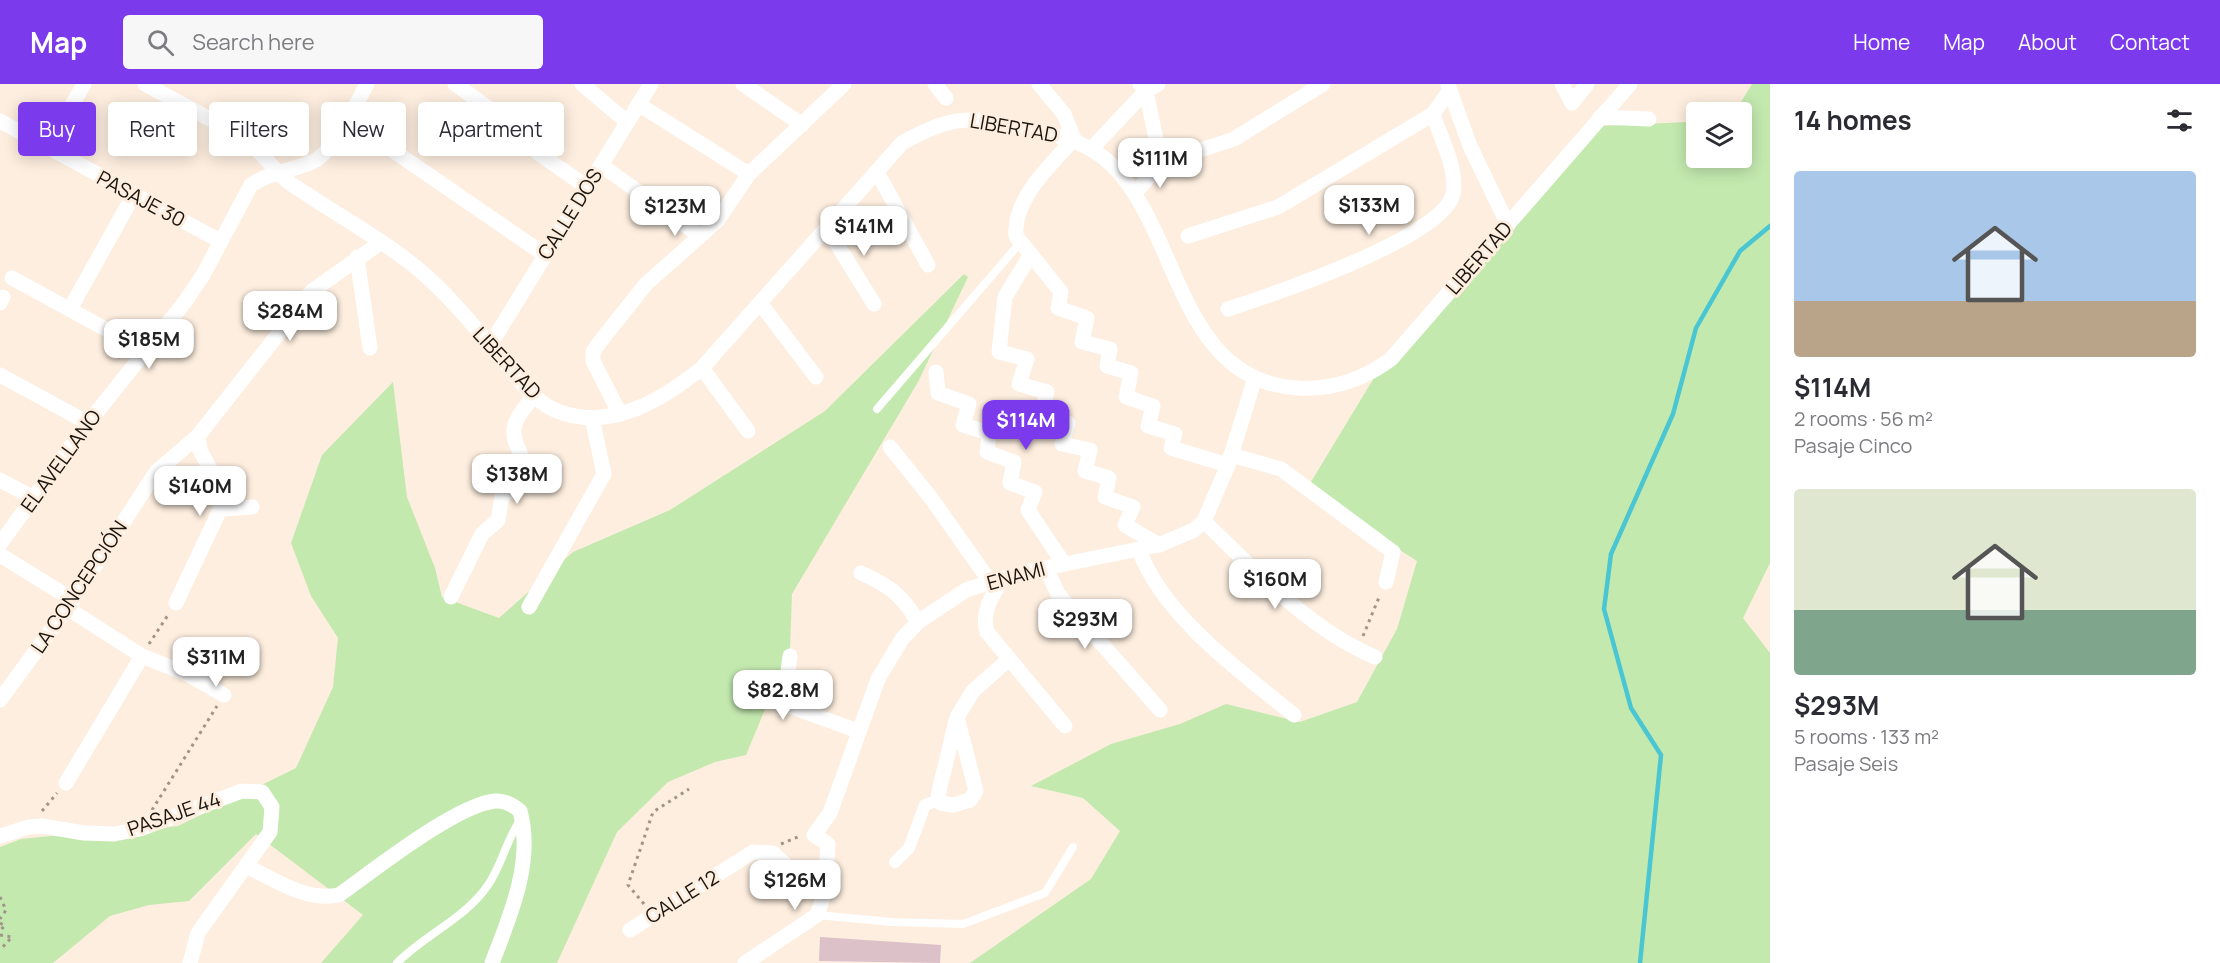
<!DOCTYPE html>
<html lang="en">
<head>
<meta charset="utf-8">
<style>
  body { margin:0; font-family:Manrope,sans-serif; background:#f7f7f7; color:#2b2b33; height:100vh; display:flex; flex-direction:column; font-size:22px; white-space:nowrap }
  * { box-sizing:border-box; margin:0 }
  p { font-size:20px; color:#7c7c81 }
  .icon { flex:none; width:33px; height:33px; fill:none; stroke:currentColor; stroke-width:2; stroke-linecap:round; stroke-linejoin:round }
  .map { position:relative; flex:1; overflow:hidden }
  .details { display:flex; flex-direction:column; background:#fff; width:450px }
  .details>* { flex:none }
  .banner { position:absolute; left:18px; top:18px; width:570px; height:54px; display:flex; gap:12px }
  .buttons { position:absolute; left:1686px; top:18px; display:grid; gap:12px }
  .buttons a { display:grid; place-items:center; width:66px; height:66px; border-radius:6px; background:#fff; box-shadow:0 3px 15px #0003; font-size:30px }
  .price { position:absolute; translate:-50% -51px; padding:0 14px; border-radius:12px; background:#fff; color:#222; font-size:20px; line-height:39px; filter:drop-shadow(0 2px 3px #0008) }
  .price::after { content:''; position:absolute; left:50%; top:36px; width:18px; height:14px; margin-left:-9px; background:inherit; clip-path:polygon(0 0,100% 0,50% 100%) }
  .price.current { background:#7c3aed; color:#fff }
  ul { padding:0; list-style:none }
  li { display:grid; align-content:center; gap:12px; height:318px; padding:0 24px }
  li span { display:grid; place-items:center; height:186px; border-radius:6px; color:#555 }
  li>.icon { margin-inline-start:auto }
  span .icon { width:108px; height:108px; fill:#fffc; stroke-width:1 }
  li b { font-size:26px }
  h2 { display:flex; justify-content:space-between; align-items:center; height:72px; padding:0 24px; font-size:26px }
  .chip { padding:0 21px; border-radius:6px; background:#fff; box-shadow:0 3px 15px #0003; font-size:21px; line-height:54px }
  .chip.current { background:#7c3aed; color:#fff }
  header { display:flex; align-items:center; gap:36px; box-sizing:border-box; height:84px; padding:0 30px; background:#7c3aed; color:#fff }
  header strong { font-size:28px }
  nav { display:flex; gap:33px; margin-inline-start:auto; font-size:21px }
  .search { width:420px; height:54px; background:#f7f7f7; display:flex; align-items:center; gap:15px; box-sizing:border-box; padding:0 21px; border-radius:6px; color:#7c7c81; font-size:22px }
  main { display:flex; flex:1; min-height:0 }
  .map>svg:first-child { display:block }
  .green { fill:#c3e9af }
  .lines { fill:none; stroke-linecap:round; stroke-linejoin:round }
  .stream { stroke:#49c6d2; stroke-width:4.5 }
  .building { fill:#dcc1c9 }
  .path { stroke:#a09589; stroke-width:3; stroke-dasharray:3 4.5; stroke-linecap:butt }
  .service { stroke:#fff; stroke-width:8 }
  .pedestrian { stroke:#fff; stroke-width:12 }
  .minor { stroke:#fff; stroke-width:15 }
  .labels { text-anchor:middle; stroke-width:6; stroke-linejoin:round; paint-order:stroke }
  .street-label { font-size:20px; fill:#1a140d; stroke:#fdeedf }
</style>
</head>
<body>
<header>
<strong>Map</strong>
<div class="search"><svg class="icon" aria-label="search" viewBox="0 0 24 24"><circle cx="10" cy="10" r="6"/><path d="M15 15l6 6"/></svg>Search here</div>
<nav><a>Home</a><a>Map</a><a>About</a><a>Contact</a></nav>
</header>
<main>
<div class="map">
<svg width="1770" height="879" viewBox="0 0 1770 879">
  <rect width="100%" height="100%" fill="#fdeedf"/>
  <g class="green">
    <polygon points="1752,0 1770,0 1770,479 1743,534 1770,569 1770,879 970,879 1091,795 1120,747 1083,714 1031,702 1111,660 1180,640 1226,620 1300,638 1357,618 1397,545 1417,477 1306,406 1377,289 1599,42 1687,38 1696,35 1696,74 1742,74 1742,28 1713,28 1741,18"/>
    <polygon points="964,190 968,193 918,298 792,510 790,565 746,671 715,678 668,698 617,748 557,879 321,879 363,831 256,750 189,817 149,821 110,832 53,879 0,879 0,763 21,755 100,747 99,751 178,742 296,684 333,603 338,554 311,512 291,459 322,371 393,298 407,413 435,484 442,513 499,534 573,468 670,426 825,327"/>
  </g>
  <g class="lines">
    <polyline class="stream" points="1640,879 1661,671 1631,624 1604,525 1611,470 1673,330 1696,244 1740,167 1770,142"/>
  </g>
  <polygon class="building" points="820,853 941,861 940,879 819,877"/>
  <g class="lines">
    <g class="path">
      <polyline points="1363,552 1380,511"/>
      <polyline points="149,560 168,531"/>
      <polyline points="152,726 217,622"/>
      <polyline points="42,727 57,709"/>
      <polyline points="781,760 800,752"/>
      <polyline points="0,813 6,826 0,835"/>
      <polyline points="644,820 628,801 653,728 689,705"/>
      <polyline points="0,839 5,842 0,846"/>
      <polyline points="0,851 12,853 0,866"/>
    </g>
    <g class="service">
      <polyline points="877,325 1020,159"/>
      <polyline points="817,831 892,838 963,840 1045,809 1073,763"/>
      <path d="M 397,879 C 424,851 466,834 488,801 C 502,781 506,756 521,735"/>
    </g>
    <polyline class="pedestrian" points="895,778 909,764 925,721 938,716"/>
    <g class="minor">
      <path d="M 145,0 C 182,21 225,40 258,67 C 269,77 277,90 290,99 C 330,127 381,154 418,185 C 447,209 472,240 496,268 C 514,289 530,316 557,327 C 610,348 662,316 702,284 L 902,59 C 951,31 970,32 1023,44 C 1058,52 1087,56 1113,82 C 1181,151 1178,297 1298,304 C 1333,306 1363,296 1391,275 L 1630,0"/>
      <polyline points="455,0 508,38 538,69 587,103"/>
      <polyline points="582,0 627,38"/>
      <polyline points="743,0 802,41"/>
      <polyline points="935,0 946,14"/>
      <path d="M 1039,0 L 1064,30 L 1074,55 C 1051,81 1013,114 1016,152 L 1061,208 L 1058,224 L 1087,234 L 1082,258 L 1110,265 L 1107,282 L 1131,289 L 1126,313 L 1153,322 L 1148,342 L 1175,350 L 1171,364 L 1228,381"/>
      <polyline points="1140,0 1146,7 1161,79 1234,55 1323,0"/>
      <polyline points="1562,0 1572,19 1587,0"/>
      <polyline points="1448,1 1470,62 1508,141"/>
      <polyline points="638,20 749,90"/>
      <polyline points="1600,33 1649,35"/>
      <polyline points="347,35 545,171"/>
      <polyline points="0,37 220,157"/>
      <polyline points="48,63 84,0"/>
      <polyline points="1092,64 1146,7 1158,0"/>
      <polyline points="601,81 700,152"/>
      <polyline points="877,88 928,181"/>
      <polyline points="1135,109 1161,79"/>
      <polyline points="827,144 874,220"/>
      <polyline points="1188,152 1278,123 1433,30 1450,6"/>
      <polyline points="1031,170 1005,213 999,268 1027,275 1019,300 1047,308 1041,330 1068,339 1062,360 1090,366 1085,387 1109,394 1105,413 1133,423 1125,441 1159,461"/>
      <polyline points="357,173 370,264"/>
      <polyline points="12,194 144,266"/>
      <polyline points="0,219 3,213"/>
      <polyline points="760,219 816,293"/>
      <polyline points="70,225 133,112"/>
      <path d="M 1228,225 C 1271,211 1443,154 1453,110 C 1458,85 1440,53 1433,30"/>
      <polyline points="490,261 651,0"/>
      <polyline points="702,284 748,347"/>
      <polyline points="936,288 938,309 969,320 963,341 989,349 987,368 1014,378 1010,399 1035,408 1028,426 1064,480"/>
      <polyline points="0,291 88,339"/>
      <polyline points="620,330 593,277 593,268 599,259 646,200 717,137 749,90 844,0"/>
      <polyline points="890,363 931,414 991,499"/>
      <polyline points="1231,371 1281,385 1393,468 1386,498"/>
      <polyline points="0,396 32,413"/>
      <polyline points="223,425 252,423"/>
      <path d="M 1204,437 C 1253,485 1310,546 1375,573"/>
      <path d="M 0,460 L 88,339 L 184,219 L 203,191 L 251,101 C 270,88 291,87 312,78 C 333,70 356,20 367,0"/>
      <path d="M 1139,466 C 1164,533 1240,587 1294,631"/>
      <polyline points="0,471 73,516"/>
      <polyline points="1046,484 1058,510 1160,626"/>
      <path d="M 861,489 C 890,502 902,511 918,538"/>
      <path d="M 1003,495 C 992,511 981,528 987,548 L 1065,642"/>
      <path d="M 451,513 L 482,450 L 498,436 L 502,412 L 521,398 C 533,359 490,358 534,313"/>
      <polyline points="176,519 224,417 224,411 200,366 198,352"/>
      <polyline points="529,523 604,390 592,334"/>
      <polyline points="67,524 142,572 187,590 224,611"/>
      <polyline points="790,572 785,610 792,623 858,647"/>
      <polyline points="187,590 210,588 236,578"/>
      <polyline points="0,616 73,516 156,388 198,352 312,207 380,159"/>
      <polyline points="957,633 938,711 941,719 953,721 970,716 976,707 957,633 973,607 1008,576"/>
      <polyline points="66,699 142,572"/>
      <polyline points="0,752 29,743 42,742 84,749 114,750 140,745 242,707 262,708 272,723 270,748 198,849 190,879"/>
      <path d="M 246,782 C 276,796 306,818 339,811 C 374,786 456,721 495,717 C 505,716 513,721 520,727 C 534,778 510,832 492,879"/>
      <polyline points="630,846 753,768 773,769 801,795 825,808"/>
      <polyline points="745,879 817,831 825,808 828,760 814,751 830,729 878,595 902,555 918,538 966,506 1020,489 1159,461 1194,446 1204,437 1228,381 1255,294"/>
    </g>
  </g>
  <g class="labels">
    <g class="street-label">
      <text transform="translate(1014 44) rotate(10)" y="7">LIBERTAD</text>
      <text transform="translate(141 115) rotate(28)" y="7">PASAJE 30</text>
      <text transform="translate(570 130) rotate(-58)" y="7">CALLE DOS</text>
      <text transform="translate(1479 174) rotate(-49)" y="7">LIBERTAD</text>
      <text transform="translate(507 279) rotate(47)" y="7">LIBERTAD</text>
      <text transform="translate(61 377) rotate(-54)" y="7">EL AVELLANO</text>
      <text transform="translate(1016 492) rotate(-15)" y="7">ENAMI</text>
      <text transform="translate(79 503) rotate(-56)" y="7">LA CONCEPCIÓN</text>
      <text transform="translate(174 730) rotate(-19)" y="7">PASAJE 44</text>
      <text transform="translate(682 813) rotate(-32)" y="7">CALLE 12</text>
    </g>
  </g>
</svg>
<div class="buttons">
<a><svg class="icon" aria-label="layers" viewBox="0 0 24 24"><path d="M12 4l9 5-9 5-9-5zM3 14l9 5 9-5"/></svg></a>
</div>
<b class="price" style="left:1160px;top:105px">$111M</b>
<b class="price" style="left:1369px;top:152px">$133M</b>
<b class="price" style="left:675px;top:153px">$123M</b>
<b class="price" style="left:864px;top:173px">$141M</b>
<b class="price" style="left:290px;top:258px">$284M</b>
<b class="price" style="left:149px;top:286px">$185M</b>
<b class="price current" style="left:1026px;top:367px">$114M</b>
<b class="price" style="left:517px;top:421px">$138M</b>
<b class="price" style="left:200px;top:433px">$140M</b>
<b class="price" style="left:1275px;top:526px">$160M</b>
<b class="price" style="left:1085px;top:566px">$293M</b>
<b class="price" style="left:216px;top:604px">$311M</b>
<b class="price" style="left:783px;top:637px">$82.8M</b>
<b class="price" style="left:795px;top:827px">$126M</b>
<div class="banner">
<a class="chip current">Buy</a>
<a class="chip">Rent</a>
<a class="chip">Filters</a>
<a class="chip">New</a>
<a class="chip">Apartment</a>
</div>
</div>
<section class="details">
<h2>14 homes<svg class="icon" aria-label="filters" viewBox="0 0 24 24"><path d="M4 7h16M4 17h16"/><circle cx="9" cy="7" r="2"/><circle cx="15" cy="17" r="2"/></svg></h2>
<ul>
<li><span style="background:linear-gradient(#a9c7e8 70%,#b9a48a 0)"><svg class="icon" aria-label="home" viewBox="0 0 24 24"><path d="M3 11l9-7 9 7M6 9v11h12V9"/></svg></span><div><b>$114M</b><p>2 rooms · 56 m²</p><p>Pasaje Cinco</p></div></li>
<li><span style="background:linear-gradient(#dfe7d0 65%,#7fa58c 0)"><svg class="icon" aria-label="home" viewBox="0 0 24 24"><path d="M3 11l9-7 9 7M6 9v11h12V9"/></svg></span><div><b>$293M</b><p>5 rooms · 133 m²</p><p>Pasaje Seis</p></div></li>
</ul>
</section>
</main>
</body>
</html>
